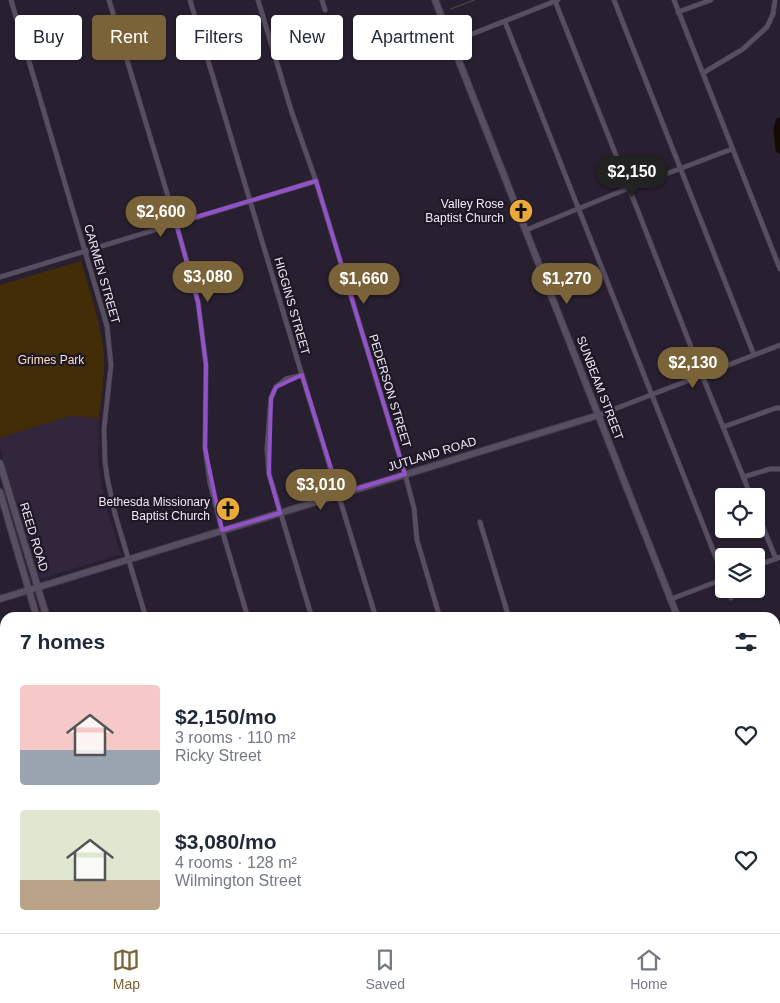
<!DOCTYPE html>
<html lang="en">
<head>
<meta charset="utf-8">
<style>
  body { margin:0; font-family:Arial,sans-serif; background:#f6f6f7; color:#1f2937; height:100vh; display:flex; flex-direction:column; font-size:19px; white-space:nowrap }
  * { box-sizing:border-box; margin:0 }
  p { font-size:16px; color:#747a83 }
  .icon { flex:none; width:28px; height:28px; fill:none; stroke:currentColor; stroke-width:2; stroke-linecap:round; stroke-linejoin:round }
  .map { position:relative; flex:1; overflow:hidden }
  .sheet { position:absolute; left:0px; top:612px; width:780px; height:321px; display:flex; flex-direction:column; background:#fff; border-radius:15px 15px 0 0; box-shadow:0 1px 4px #0004 }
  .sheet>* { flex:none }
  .hud { position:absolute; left:15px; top:15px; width:500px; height:45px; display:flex; gap:10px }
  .buttons { position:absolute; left:715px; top:488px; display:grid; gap:10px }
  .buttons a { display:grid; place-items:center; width:50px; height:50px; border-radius:5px; background:#fff; box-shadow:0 1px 4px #0004; font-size:25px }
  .price { position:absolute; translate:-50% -42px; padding:0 11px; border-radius:18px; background:#7a6338; color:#fff; font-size:16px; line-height:32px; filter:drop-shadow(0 1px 2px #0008) }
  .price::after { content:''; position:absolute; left:50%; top:30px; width:15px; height:11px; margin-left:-8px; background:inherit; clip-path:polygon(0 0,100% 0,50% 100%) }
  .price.on { background:#222; color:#fff }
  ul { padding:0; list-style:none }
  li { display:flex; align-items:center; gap:15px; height:125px; padding:0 20px }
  li span { display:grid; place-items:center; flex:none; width:140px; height:100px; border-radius:5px; color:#555 }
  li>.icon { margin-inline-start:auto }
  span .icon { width:60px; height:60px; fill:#fffc; stroke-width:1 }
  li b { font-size:21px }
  h2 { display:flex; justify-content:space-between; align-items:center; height:60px; padding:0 20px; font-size:21px }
  .tag { padding:0 18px; border-radius:5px; background:#fff; box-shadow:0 1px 4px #0004; font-size:18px; line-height:45px }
  .tag.on { background:#7a6338; color:#fff }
  .dock { display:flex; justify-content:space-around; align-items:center; height:70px; border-top:1px solid #e0e1e3; background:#fff; font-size:14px; color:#747a83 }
  .dock a { display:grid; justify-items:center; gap:2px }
  .dock .on { color:#7a6338 }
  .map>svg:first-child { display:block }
  .built { fill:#31263c }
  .green { fill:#432d07 }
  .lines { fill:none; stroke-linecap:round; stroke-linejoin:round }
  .stream { stroke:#584d4a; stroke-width:1 }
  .river { stroke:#160900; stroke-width:9 }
  .street-casing { stroke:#423b49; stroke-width:5.5 }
  .secondary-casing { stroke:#423b49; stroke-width:8 }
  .primary-casing { stroke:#423b49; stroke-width:8 }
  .street { stroke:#574e61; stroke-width:4.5 }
  .secondary { stroke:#574e61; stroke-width:6 }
  .primary { stroke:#976ebc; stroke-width:7 }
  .marked { fill:none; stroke:#9352ca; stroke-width:4; stroke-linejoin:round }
  .labels { text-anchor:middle; stroke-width:4.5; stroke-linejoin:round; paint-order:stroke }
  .poi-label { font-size:12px; fill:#f1ecf7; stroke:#1e1726; text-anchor:end }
  .street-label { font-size:12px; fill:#f1ecf7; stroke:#1e1726 }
  .park-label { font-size:12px; fill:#fbe0b9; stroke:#1e1726 }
</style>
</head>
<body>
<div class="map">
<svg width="780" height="933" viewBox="0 0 780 933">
  <rect width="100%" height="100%" fill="#282030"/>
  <g class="built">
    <polygon points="70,416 99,418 98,457 101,483 108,513 121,554 40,579 0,449 0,438"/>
    <polygon points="344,929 470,929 472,933 345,933"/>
  </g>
  <path class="green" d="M 81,261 C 90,292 101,323 104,356 C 105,376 101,398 99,418 L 70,416 L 0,438 L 0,285 Z"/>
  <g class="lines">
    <polyline class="stream" points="451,9 474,0"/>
    <polyline class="river" points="780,122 778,129 780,149"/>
    <g class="street-casing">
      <g id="street">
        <polyline points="11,0 107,326 111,365 104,429 105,461 107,477 115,514 146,618"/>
        <polyline points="109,0 176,223 198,302 206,365 205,448 210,483 222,530 248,618"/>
        <polyline points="190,0 302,375 376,618"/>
        <polyline points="258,0 292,113 316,181 405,474 414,508 417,540 440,618"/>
        <polyline points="322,0 325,10"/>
        <polyline points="614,0 754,355"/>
        <polyline points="674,0 780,269"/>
        <polyline points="555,1 629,188 702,375 751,496"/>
        <polyline points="678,12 711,0"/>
        <polyline points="505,22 724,578"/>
        <polyline points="452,42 558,0"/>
        <polyline points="703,73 743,49 767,27 773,14 775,0"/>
        <polyline points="526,230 629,188 732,149"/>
        <polyline points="0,277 316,181"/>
        <polyline points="302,375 286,379 276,387 271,398 267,449 269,474 312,618"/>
        <polyline points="599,415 780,345"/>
        <polyline points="723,427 776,408 780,408"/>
        <polyline points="743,477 770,469 780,469"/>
        <polyline points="756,510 776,559"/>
        <polyline points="480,522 509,618"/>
        <polyline points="756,566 780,557"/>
        <polyline points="728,589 731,598"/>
        <polyline points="671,599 724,579"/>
        <polyline points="0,821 5,838"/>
        <polyline points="0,865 5,863"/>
        <polyline points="28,929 29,933"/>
        <polyline points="240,929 241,933"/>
        <polyline points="342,929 343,933"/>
        <polyline points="601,929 602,933"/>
      </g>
    </g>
    <g class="secondary-casing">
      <g id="secondary">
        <polyline points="435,0 678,618"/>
        <polyline points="0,463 47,618"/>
        <polyline points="0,492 37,618"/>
        <polyline points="0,599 599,415"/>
        <polyline points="132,929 133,933"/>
        <polyline points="140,929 141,933"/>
      </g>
    </g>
    <g class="primary-casing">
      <g id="primary">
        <polyline points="775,875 780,874"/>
        <polyline points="775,882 780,882"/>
        <polyline points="410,933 424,929"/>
        <polyline points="436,933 450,929"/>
      </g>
    </g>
    <use href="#street" class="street"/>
    <use href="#secondary" class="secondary"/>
    <use href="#primary" class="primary"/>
  </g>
  <path class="marked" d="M 316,181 L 405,474 L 339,494 L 302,375 L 276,387 L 271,398 L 269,474 L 280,513 L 222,530 L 205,448 L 206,365 L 198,302 L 176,223 Z"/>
  <defs>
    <g id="church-disc" transform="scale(1.25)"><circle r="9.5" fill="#eaaa39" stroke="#1e1726"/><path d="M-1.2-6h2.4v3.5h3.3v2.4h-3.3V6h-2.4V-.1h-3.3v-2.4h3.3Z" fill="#111"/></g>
  </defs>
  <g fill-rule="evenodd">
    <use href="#church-disc" x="521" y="211"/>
    <use href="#church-disc" x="228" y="509"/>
  </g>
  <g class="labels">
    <g class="poi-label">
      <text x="504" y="208">Valley Rose<tspan x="504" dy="14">Baptist Church</tspan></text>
      <text x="210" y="506">Bethesda Missionary<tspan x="210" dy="14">Baptist Church</tspan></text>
    </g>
    <g class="street-label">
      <text transform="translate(102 274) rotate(74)" y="4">CARMEN STREET</text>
      <text transform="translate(292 306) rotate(74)" y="4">HIGGINS STREET</text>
      <text transform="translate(600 388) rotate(69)" y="4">SUNBEAM STREET</text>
      <text transform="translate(390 391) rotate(73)" y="4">PEDERSON STREET</text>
      <text transform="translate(432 454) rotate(-17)" y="4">JUTLAND ROAD</text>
      <text transform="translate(34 537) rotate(73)" y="4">REED ROAD</text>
    </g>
    <g class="park-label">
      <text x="51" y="364">Grimes Park</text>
    </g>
  </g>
</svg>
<div class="buttons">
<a><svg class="icon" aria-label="locate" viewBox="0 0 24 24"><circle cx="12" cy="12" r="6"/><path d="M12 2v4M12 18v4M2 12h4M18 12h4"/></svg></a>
<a><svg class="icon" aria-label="layers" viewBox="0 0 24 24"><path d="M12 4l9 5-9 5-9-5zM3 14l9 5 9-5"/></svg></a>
</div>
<b class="price on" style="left:632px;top:198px">$2,150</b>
<b class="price" style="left:161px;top:238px">$2,600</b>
<b class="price" style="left:208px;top:303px">$3,080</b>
<b class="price" style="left:364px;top:305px">$1,660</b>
<b class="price" style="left:567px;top:305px">$1,270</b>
<b class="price" style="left:693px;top:389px">$2,130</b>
<b class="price" style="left:321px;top:511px">$3,010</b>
<div class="hud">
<a class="tag">Buy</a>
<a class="tag on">Rent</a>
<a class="tag">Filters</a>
<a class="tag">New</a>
<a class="tag">Apartment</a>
</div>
<section class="sheet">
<h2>7 homes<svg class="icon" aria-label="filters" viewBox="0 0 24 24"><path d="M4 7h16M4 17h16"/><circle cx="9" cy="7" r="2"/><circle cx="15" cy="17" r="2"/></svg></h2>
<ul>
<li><span style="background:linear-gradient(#f6c9c9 65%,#9aa5b1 0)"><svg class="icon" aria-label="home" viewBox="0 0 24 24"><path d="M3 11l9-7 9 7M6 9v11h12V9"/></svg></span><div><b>$2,150/mo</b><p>3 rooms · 110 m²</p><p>Ricky Street</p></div><svg class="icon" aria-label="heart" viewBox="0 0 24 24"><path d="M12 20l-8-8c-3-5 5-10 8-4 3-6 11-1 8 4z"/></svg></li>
<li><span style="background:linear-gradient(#dfe7d0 70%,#b9a48a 0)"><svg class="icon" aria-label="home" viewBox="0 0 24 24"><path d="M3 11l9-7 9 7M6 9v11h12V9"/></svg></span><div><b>$3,080/mo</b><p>4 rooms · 128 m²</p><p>Wilmington Street</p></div><svg class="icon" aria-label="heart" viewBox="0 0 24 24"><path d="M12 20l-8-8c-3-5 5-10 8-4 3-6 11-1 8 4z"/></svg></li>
</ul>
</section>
</div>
<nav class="dock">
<a class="on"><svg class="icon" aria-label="map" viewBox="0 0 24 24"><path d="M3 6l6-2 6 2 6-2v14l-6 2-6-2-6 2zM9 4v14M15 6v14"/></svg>Map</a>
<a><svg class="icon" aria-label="saved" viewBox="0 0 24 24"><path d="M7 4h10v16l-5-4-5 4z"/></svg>Saved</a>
<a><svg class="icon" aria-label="home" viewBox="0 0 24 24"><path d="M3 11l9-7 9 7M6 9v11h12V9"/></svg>Home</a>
</nav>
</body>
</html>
